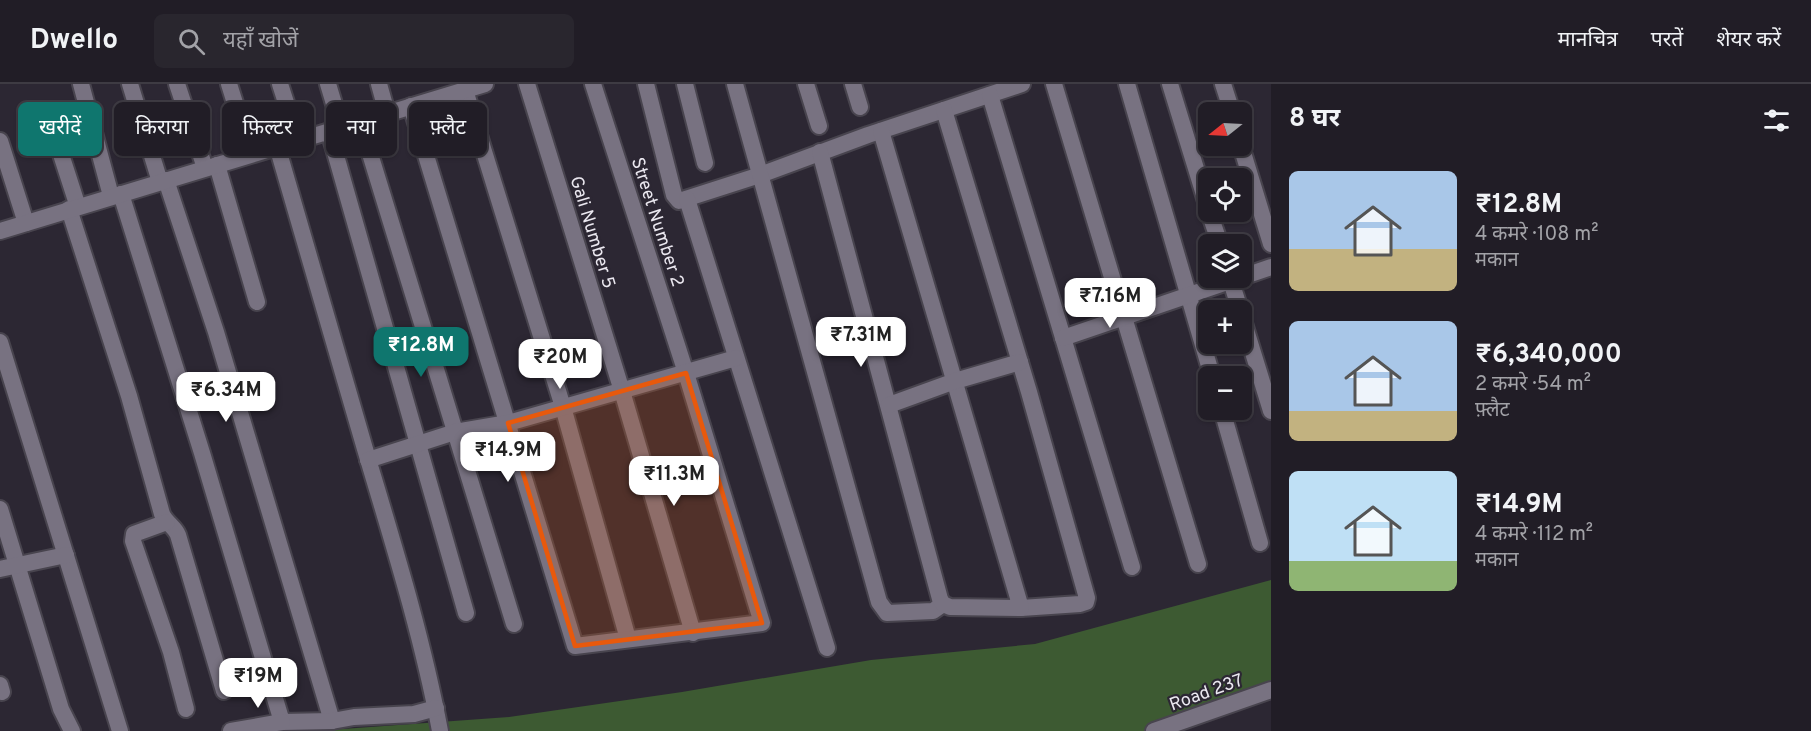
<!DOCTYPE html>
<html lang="hi">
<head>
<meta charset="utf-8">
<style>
  body { margin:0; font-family:Overpass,"Noto Sans Devanagari",sans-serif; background:#29262e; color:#f1f3f6; height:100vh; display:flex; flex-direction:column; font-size:22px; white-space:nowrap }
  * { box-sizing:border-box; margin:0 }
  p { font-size:20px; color:#a2a2a7 }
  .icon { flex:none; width:33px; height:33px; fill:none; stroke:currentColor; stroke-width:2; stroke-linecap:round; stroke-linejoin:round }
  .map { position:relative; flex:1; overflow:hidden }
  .details { display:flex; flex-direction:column; background:#211d26; width:540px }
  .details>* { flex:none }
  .top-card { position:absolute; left:18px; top:18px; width:570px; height:54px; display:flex; gap:12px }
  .needle { width:39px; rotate:252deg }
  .tools { position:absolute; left:1198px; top:18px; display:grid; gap:12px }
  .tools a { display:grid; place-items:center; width:54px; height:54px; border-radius:9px; background:#211d26; box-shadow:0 2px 4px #0004,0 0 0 2px #3e3b43; font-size:30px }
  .price { position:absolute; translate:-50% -51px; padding:0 14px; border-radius:12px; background:#fff; color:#222; font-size:20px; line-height:39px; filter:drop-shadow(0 2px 3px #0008) }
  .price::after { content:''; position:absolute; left:50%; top:36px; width:18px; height:14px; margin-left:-9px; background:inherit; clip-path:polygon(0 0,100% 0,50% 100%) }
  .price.on { background:#0f766e; color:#fff }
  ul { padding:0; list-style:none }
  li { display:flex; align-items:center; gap:18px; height:150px; padding:0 18px }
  li span { display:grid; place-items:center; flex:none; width:168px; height:120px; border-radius:9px; color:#555 }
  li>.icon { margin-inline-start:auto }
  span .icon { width:72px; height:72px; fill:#fffc; stroke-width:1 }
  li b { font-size:26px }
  h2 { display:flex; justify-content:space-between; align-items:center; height:72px; padding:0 18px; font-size:26px }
  .chip { padding:0 21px; border-radius:9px; background:#211d26; box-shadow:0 2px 4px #0004,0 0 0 2px #3e3b43; font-size:21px; line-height:54px }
  .chip.on { background:#0f766e; color:#fff }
  header { display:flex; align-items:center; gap:36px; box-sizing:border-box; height:84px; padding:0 30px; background:#211d26; border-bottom:2px solid #3e3b43 }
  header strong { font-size:28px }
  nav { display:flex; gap:33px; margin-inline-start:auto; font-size:21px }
  .search { width:420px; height:54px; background:#29262e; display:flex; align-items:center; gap:15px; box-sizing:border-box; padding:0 21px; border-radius:9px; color:#a2a2a7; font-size:22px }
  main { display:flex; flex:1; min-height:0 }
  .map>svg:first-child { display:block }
  .green { fill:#3d5a32 }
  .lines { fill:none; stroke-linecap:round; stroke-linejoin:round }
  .minor-casing { stroke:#48444e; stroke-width:20 }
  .minor { stroke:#787281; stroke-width:16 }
  .marked { fill:#e8590c; fill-opacity:0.2; stroke:#e8590c; stroke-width:4.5; stroke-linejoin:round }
  .labels { text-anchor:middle; stroke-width:4.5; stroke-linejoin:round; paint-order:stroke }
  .street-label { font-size:18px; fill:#ebe8f0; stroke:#2c2733 }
</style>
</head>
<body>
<header>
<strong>Dwello</strong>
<div class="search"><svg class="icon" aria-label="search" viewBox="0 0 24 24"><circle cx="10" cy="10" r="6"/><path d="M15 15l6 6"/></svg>यहाँ खोजें</div>
<nav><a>मानचित्र</a><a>परतें</a><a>शेयर करें</a></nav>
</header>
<main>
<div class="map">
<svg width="1271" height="647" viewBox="0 0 1271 647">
  <rect width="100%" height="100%" fill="#2c2733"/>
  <polygon class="green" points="1271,496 1271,603 1146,647 315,647 509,633 682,608 871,576 1035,560"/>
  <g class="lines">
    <g class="minor-casing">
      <g id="minor">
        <polyline points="81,0 111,112"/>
        <polyline points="130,0 160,98"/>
        <polyline points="177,0 205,84"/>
        <polyline points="229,0 251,70"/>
        <polyline points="280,0 298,56"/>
        <polyline points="328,0 341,43"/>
        <polyline points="379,0 387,29"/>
        <polyline points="527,0 622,307 693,549"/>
        <polyline points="646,0 674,111 679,117 760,91 868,51 1022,0"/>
        <polyline points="685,0 705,79"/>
        <polyline points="735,0 879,518 887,529 933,527 943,520"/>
        <polyline points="806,0 819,42"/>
        <polyline points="853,0 860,23"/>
        <polyline points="1054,0 1198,480"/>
        <polyline points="1127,0 1212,292"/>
        <polyline points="1170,0 1209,127"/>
        <polyline points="1223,0 1232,28"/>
        <polyline points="465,6 563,323 628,555"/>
        <polyline points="990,11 1132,483"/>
        <polyline points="411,22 575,562 762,539 686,289 593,0"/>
        <polyline points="944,26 1029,308 1087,514 1086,518 1080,520 1021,524"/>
        <polyline points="48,30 78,123"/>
        <polyline points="360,37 514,540"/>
        <polyline points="329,47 466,529"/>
        <polyline points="0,57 26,139"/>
        <path d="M 277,62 C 306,163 335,264 365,365 C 393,459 422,551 440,647"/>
        <polyline points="1241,62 1271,160"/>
        <polyline points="820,68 940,515 943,520 950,523 1021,524 881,47"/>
        <polyline points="217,81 257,218"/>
        <polyline points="166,96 216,248 332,637"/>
        <polyline points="121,110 202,369 282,638 332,637 354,633 414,630 436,624"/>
        <polyline points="687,115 827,564"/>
        <path d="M 69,125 L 129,312 L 162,430 C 166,439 175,443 178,451 L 224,607"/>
        <polyline points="1209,128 1220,160"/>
        <polyline points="0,147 485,0"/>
        <polyline points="1242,193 1271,183"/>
        <polyline points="1230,194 1240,226"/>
        <polyline points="1242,233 1271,327"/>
        <polyline points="1063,254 1239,194"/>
        <polyline points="0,258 120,647"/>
        <polyline points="889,321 955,297 1020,278"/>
        <polyline points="1222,326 1260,459"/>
        <polyline points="368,376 455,348 508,339 736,274"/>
        <polyline points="0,425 61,625 72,647"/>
        <polyline points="167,438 134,450 133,457 171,568 186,625"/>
        <polyline points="0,485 66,471"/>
        <polyline points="0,601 2,608"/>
        <polyline points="231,647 282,638"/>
        <polyline points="1154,647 1271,606"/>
      </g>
    </g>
    <use href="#minor" class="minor"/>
  </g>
  <path class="marked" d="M 686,289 L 762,539 L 575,562 L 508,339 Z"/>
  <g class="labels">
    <g class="street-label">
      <text transform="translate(658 138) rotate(72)" y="6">Street Number 2</text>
      <text transform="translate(593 148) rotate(73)" y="6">Gali Number 5</text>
      <text transform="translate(1206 608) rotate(-20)" y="6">Road 237</text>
    </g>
  </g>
</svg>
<div class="tools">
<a><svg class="needle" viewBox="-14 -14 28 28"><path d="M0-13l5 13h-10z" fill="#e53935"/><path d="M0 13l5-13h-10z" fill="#a2a2a7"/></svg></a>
<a><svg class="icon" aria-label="locate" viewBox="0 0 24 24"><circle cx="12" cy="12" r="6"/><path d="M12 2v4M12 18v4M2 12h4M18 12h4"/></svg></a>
<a><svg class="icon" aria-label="layers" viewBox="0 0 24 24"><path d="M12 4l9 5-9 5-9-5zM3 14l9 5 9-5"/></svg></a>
<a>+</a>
<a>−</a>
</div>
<b class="price" style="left:1110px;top:245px">₹7.16M</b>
<b class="price" style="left:861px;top:284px">₹7.31M</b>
<b class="price on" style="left:421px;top:294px">₹12.8M</b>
<b class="price" style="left:560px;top:306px">₹20M</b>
<b class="price" style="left:226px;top:339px">₹6.34M</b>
<b class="price" style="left:508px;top:399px">₹14.9M</b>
<b class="price" style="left:674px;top:423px">₹11.3M</b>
<b class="price" style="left:258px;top:625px">₹19M</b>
<div class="top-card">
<a class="chip on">खरीदें</a>
<a class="chip">किराया</a>
<a class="chip">फ़िल्टर</a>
<a class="chip">नया</a>
<a class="chip">फ़्लैट</a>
</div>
</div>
<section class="details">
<h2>8 घर<svg class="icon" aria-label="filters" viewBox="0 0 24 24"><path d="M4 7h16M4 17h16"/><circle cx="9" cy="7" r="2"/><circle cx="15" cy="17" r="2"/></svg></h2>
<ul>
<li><span style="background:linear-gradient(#a9c7e8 65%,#c2b280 0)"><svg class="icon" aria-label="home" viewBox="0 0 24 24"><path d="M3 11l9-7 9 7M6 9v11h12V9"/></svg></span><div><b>₹12.8M</b><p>4 कमरे · 108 m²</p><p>मकान</p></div></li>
<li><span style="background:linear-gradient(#a9c7e8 75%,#c2b280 0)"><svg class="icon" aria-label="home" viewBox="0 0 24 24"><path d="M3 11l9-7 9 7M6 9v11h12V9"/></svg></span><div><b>₹6,340,000</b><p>2 कमरे · 54 m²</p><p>फ़्लैट</p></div></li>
<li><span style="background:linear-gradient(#bfe0f5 75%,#8fb573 0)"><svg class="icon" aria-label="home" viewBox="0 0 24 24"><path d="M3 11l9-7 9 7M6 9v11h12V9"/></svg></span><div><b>₹14.9M</b><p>4 कमरे · 112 m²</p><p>मकान</p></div></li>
</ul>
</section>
</main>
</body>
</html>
